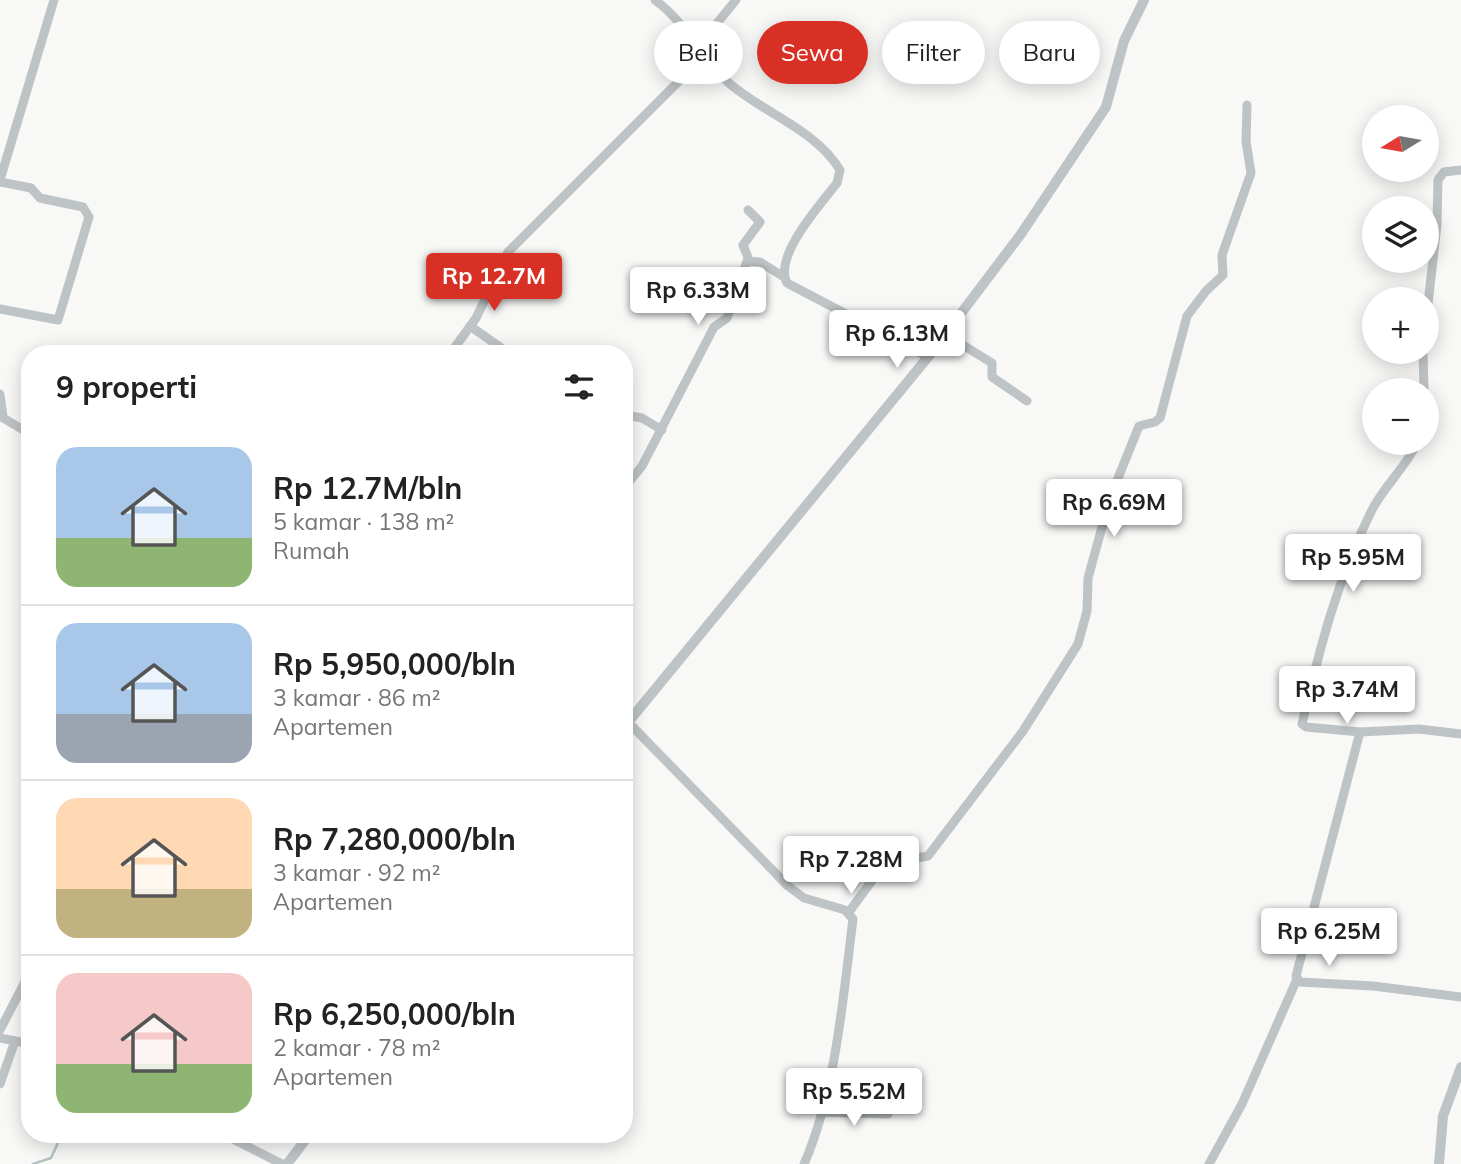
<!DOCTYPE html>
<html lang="id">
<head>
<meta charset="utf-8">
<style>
  body { margin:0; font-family:Mulish,sans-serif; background:#f6f6f6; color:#222; height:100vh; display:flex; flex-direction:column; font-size:26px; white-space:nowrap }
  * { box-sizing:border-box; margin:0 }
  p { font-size:23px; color:#767676 }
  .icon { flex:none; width:38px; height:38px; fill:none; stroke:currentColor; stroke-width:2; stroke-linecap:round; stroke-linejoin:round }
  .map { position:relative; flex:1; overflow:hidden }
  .details { position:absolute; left:21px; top:345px; width:612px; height:798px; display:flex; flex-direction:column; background:#fff; border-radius:28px; box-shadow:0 4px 18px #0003 }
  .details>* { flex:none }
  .top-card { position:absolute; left:654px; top:21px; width:665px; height:63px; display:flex; gap:14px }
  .needle { width:46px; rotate:259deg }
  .buttons { position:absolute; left:1362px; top:105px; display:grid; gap:14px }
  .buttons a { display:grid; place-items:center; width:77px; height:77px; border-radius:50%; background:#fff; box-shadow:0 4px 18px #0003; font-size:35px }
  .price { position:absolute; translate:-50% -60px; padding:0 16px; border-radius:7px; background:#fff; color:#222; font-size:23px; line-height:46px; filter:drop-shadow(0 2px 4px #0008) }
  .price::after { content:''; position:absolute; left:50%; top:42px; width:21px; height:16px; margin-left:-10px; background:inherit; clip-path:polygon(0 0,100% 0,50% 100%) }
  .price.on { background:#d93025; color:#fff }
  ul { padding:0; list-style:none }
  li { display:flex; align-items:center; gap:21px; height:175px; padding:0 35px }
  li+li { border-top:2px solid #e0e0e0 }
  li span { display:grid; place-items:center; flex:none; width:196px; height:140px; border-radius:21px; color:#555 }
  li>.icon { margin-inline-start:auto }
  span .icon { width:84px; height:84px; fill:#fffc; stroke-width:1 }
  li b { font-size:30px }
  h2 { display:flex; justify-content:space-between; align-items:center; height:84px; padding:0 35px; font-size:30px }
  .tag { padding:0 24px; border-radius:32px; background:#fff; box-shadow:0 4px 18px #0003; font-size:24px; line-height:63px }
  .tag.on { background:#d93025; color:#fff }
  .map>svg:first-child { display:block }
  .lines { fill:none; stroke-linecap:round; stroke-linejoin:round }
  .stream { stroke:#b6c3c5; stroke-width:2.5 }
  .minor { stroke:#bec3c5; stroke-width:9 }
  .tertiary { stroke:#bec3c5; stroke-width:10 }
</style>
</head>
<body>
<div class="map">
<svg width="1461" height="1164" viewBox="0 0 1461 1164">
  <rect width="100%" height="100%" fill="#f8f8f7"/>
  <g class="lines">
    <polyline class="stream" points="33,1164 51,1158 62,1134"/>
    <g class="minor">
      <path d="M 655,0 C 686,22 702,60 730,84 C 764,113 816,130 840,170 L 837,183 C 821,204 773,256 787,283 L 928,357"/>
      <polyline points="699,45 736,0"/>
      <polyline points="0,180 54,0"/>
      <polyline points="0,182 31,188 40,198 83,207 89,217 58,320 0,309"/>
      <polyline points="748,210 760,222 743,245 749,260"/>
      <polyline points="1426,321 1437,225 1438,180 1444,172 1461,170"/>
      <polyline points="470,326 510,354"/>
      <polyline points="945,334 992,363 992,377 1027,401"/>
      <polyline points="1423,352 1424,390"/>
      <polyline points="450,354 476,318 508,252 705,55"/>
      <polyline points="0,394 3,417"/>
      <polyline points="625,415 642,418 662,430"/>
      <polyline points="0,416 30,434"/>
      <polyline points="625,487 642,466 714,327 727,318 747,261 760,262 784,277"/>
      <path d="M 628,722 L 788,886 L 804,898 L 845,910 L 853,919 C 843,997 836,1091 804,1164"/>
      <path d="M 1360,732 L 1306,727 L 1302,724 C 1319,650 1338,577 1372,510 C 1384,486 1406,467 1417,443"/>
      <polyline points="1461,734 1419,729 1360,732 1296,976 1300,982 1373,986 1461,997"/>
      <polyline points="849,912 884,864 928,856 1023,731 1078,644 1087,611 1088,578 1110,498 1139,426 1155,422 1160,418 1187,316 1206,291 1223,275 1222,255 1251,173 1246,141 1247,105"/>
      <polyline points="0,1030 30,972"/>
      <polyline points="0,1038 30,1044"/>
      <polyline points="0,1084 15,1041"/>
      <polyline points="820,1112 888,1114"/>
      <polyline points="223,1134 282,1164"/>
      <polyline points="1209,1164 1242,1104 1297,979"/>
    </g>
    <g class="tertiary">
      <polyline points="625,726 928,357 1021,234 1106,107 1124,41 1144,0"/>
      <polyline points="287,1164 310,1134"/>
      <polyline points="1439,1164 1443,1116 1461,1067"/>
    </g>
  </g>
</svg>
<div class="buttons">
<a><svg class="needle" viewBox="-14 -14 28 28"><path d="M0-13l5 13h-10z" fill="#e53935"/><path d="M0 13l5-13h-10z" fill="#767676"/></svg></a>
<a><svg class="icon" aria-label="layers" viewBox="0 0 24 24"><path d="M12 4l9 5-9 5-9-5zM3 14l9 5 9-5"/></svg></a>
<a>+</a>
<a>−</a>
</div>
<b class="price on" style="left:494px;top:313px">Rp 12.7M</b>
<b class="price" style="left:698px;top:327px">Rp 6.33M</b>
<b class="price" style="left:897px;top:370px">Rp 6.13M</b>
<b class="price" style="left:1114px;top:539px">Rp 6.69M</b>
<b class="price" style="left:1353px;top:594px">Rp 5.95M</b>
<b class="price" style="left:1347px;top:726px">Rp 3.74M</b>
<b class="price" style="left:851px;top:896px">Rp 7.28M</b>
<b class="price" style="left:1329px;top:968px">Rp 6.25M</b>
<b class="price" style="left:854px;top:1128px">Rp 5.52M</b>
<div class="top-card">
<a class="tag">Beli</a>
<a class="tag on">Sewa</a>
<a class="tag">Filter</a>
<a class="tag">Baru</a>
</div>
<section class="details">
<h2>9 properti<svg class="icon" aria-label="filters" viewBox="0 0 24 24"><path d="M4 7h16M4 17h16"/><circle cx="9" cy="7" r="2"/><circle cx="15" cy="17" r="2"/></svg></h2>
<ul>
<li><span style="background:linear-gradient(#a9c7e8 65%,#8fb573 0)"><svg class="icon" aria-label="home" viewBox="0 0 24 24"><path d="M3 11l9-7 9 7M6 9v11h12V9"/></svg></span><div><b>Rp 12.7M/bln</b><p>5 kamar · 138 m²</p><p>Rumah</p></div></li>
<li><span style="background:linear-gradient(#a9c7e8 65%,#9aa5b1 0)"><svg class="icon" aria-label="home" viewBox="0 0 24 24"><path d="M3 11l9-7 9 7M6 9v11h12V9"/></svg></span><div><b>Rp 5,950,000/bln</b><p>3 kamar · 86 m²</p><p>Apartemen</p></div></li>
<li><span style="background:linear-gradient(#ffd9b3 65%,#c2b280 0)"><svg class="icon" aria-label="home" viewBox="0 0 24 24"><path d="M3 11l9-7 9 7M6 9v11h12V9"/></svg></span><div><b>Rp 7,280,000/bln</b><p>3 kamar · 92 m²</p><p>Apartemen</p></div></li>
<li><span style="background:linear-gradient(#f6c9c9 65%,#8fb573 0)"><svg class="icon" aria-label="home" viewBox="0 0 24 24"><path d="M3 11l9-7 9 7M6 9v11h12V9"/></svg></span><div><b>Rp 6,250,000/bln</b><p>2 kamar · 78 m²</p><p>Apartemen</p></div></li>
</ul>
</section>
</div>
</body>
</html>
